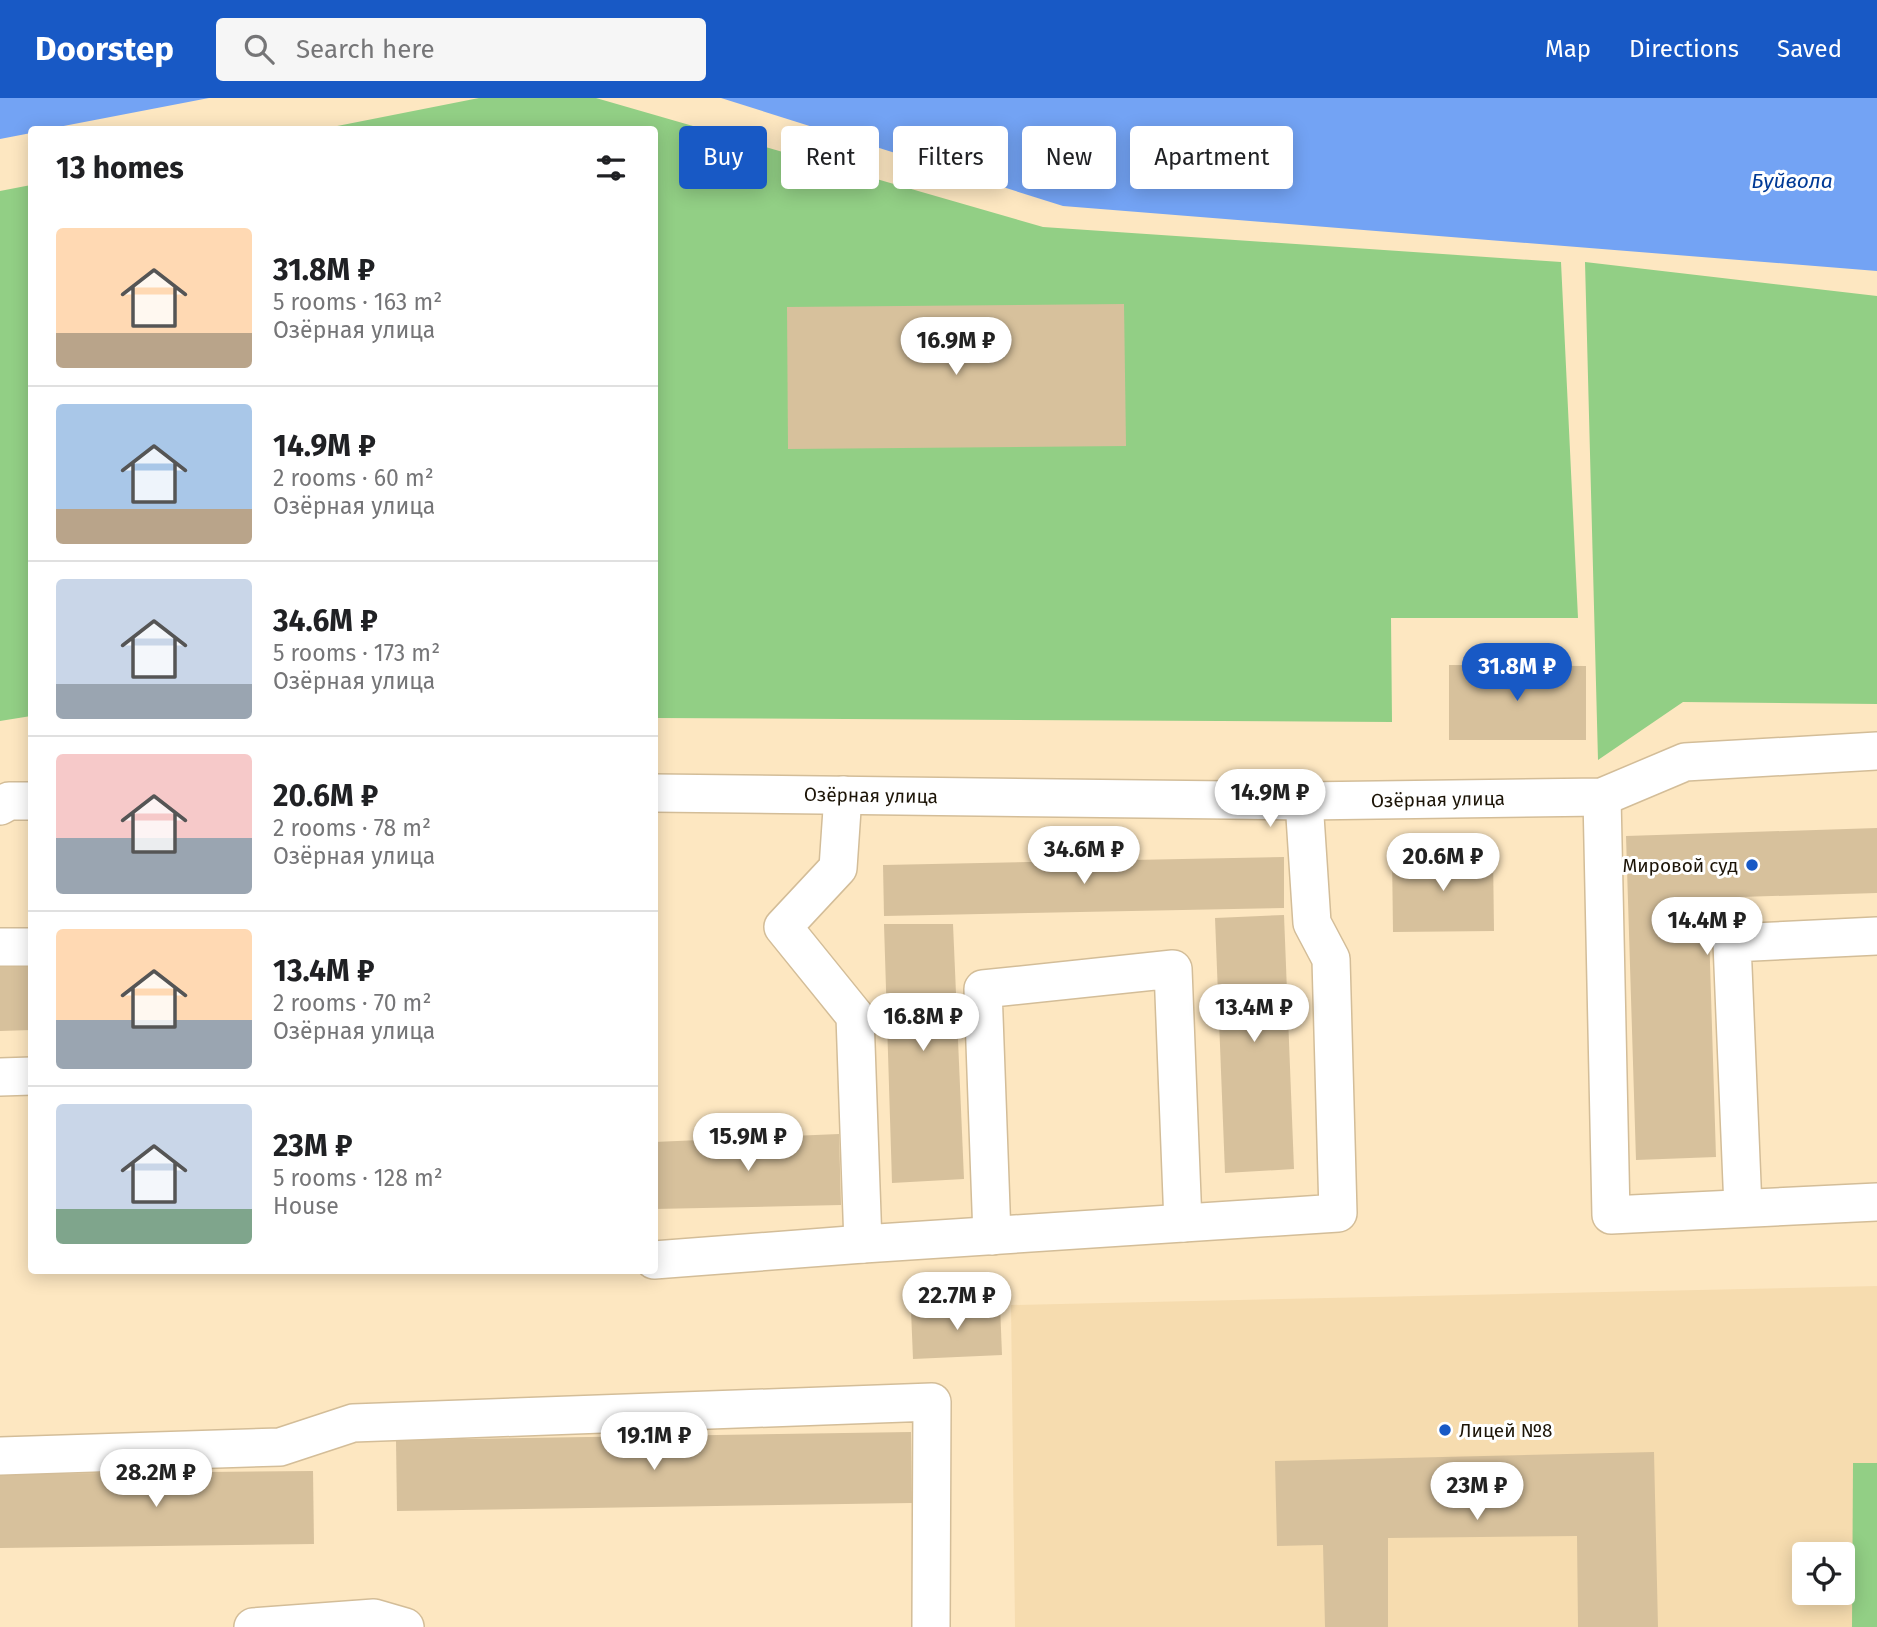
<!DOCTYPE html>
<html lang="en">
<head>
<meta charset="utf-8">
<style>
  body { margin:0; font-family:"Fira Sans",sans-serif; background:#f6f6f6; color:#202124; height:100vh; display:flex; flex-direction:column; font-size:26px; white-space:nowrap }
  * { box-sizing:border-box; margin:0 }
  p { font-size:23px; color:#757577 }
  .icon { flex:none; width:38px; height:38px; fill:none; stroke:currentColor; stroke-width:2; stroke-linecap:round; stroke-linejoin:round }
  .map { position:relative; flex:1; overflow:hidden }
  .drawer { position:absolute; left:28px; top:28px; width:630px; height:1148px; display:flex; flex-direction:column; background:#fff; border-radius:7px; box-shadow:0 4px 18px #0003 }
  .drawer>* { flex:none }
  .guide { position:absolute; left:679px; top:28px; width:665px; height:63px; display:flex; gap:14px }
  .controls { position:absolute; left:1792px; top:1444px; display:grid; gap:14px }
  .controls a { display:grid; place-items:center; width:63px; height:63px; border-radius:7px; background:#fff; box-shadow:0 4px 18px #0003; font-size:35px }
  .price { position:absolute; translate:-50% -60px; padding:0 16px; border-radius:24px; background:#fff; color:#222; font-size:23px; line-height:46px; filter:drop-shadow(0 2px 4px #0008) }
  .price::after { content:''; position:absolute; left:50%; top:42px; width:21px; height:16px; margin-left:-10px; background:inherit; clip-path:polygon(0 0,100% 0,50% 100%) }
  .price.current { background:#1859c5; color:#fff }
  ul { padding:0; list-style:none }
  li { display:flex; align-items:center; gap:21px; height:175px; padding:0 28px }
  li+li { border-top:2px solid #e0e0e0 }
  li span { display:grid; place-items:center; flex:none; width:196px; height:140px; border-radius:7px; color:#555 }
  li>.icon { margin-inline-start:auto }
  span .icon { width:84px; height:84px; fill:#fffc; stroke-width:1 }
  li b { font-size:30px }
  h2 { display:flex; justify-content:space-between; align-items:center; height:84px; padding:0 28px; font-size:30px }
  .pill { padding:0 24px; border-radius:7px; background:#fff; box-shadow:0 4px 18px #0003; font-size:24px; line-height:63px }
  .pill.current { background:#1859c5; color:#fff }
  header { display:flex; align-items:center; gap:42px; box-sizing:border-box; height:98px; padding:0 35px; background:#1859c5; color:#fff }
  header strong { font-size:33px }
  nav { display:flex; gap:38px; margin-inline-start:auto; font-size:24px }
  .search { width:490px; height:63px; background:#f6f6f6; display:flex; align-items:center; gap:18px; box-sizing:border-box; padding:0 24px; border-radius:7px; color:#757577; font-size:26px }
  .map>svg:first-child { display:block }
  .built { fill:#f6dcaf; fill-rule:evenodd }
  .green { fill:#92cf85 }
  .water { fill:#73a3f4 }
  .building { fill:#d7c19c }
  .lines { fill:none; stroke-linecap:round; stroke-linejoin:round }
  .minor-casing { stroke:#d3bd98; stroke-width:40 }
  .minor { stroke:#fff; stroke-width:37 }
  .poi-dot { fill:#1859c5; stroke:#fff; stroke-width:2.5 }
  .labels { text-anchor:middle; stroke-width:6; stroke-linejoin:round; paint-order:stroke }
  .street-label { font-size:19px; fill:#1c1407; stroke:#fff }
  .poi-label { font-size:19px; fill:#1c1407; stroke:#fff; text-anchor:end }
  .water-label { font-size:21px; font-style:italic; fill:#003a96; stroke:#fff }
</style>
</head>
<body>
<header>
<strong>Doorstep</strong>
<div class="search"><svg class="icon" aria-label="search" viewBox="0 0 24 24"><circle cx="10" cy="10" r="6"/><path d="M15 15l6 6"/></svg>Search here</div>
<nav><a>Map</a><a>Directions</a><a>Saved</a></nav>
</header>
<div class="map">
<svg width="1877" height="1529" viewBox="0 0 1877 1529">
  <rect width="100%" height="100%" fill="#fde7c1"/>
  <path class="built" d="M 1877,1188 L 1877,1529 L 1015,1529 L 1011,1207 ZM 1804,1456 L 1843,1456 L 1843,1494 L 1804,1494 Z"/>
  <g class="green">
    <polygon points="479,0 596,0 1043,129 1561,164 1578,520 1391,520 1392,624 655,620 654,32 317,32"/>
    <polygon points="31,87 31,618 0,623 0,93"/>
    <polygon points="1585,164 1877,198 1877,606 1683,604 1598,662"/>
    <polygon points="1853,1365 1877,1365 1877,1529 1852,1529"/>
  </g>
  <g class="water">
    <polygon points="0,0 209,0 48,31 32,32 31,35 0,41"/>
    <polygon points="721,0 1877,0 1877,173 1063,108"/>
  </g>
  <g class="building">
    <polygon points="1124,206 1126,348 788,351 787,209"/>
    <polygon points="1449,567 1586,568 1586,642 1449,642"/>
    <polygon points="1877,730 1877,795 1708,800 1716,1059 1636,1062 1626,738"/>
    <polygon points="1493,756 1494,833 1393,834 1392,757"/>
    <polygon points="1284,759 1284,810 884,818 883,767"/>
    <polygon points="1284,817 1294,1071 1225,1075 1215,820"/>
    <polygon points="884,826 953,826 964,1081 892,1085"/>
    <polygon points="32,853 32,932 0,933 0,854"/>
    <polygon points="839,1036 841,1107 654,1111 654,1044"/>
    <polygon points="1000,1207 1002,1257 913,1261 911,1212"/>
    <polygon points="911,1334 912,1405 397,1413 396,1342"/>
    <polygon points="1654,1354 1658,1529 1578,1529 1577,1438 1388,1440 1388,1529 1325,1529 1323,1447 1277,1448 1275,1363"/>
    <polygon points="313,1373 314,1446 0,1450 0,1376"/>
  </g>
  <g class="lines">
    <g class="minor-casing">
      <g id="minor">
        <polyline points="654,695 1304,703 1602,699 1685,664 1877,653"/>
        <polyline points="843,697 838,770 783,829 855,918 863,1146 1338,1115 1331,861 1312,825 1304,703"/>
        <polyline points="1602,699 1611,1117 1877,1104"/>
        <polyline points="0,708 9,703 32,703"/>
        <polyline points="0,849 32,849"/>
        <polyline points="0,979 32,978"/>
        <polyline points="1743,1110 1732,845 1877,838"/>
        <polyline points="992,1138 983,891 1173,871 1183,1125"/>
        <polyline points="654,1162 863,1146"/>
        <polyline points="0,1358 280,1349 353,1325 932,1304 931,1529"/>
        <polyline points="253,1529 374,1520 405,1529"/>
      </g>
    </g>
    <use href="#minor" class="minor"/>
  </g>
  <g class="poi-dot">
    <circle cx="1752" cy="767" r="7"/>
    <circle cx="1445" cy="1332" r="7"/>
  </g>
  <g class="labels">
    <g class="street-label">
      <text transform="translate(871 697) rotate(1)" y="7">Озёрная улица</text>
      <text transform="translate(1438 701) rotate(-1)" y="7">Озёрная улица</text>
    </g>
    <g class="poi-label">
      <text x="1738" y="774">Мировой суд</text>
      <text x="1459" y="1339" text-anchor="start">Лицей №8</text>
    </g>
    <g class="water-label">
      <text x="1792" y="90">Буйвола</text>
    </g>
  </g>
</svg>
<div class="controls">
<a><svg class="icon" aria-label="locate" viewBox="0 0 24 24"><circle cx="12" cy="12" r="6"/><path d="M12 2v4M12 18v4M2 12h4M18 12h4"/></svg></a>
</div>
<b class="price" style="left:956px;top:279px">16.9M ₽</b>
<b class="price current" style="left:1517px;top:605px">31.8M ₽</b>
<b class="price" style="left:1270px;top:731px">14.9M ₽</b>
<b class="price" style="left:1084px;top:788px">34.6M ₽</b>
<b class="price" style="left:1443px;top:795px">20.6M ₽</b>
<b class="price" style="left:1707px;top:859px">14.4M ₽</b>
<b class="price" style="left:1254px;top:946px">13.4M ₽</b>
<b class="price" style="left:923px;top:955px">16.8M ₽</b>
<b class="price" style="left:748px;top:1075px">15.9M ₽</b>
<b class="price" style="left:957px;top:1234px">22.7M ₽</b>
<b class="price" style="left:654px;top:1374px">19.1M ₽</b>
<b class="price" style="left:156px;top:1411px">28.2M ₽</b>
<b class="price" style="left:1477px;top:1424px">23M ₽</b>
<div class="guide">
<a class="pill current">Buy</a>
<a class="pill">Rent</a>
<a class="pill">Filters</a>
<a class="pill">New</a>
<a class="pill">Apartment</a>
</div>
<section class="drawer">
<h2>13 homes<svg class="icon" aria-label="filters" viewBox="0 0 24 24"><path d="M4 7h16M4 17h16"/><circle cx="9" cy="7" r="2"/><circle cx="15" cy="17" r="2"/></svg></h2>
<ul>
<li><span style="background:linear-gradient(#ffd9b3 75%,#b9a48a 0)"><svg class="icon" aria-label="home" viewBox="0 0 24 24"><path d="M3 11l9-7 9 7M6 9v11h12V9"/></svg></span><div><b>31.8M ₽</b><p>5 rooms · 163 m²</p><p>Озёрная улица</p></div></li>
<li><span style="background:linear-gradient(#a9c7e8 75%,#b9a48a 0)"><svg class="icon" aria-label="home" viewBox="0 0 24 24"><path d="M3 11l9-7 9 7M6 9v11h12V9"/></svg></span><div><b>14.9M ₽</b><p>2 rooms · 60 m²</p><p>Озёрная улица</p></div></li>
<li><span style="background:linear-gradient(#c9d6e8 75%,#9aa5b1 0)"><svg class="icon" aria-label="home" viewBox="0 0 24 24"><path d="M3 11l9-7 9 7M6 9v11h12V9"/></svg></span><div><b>34.6M ₽</b><p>5 rooms · 173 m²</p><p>Озёрная улица</p></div></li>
<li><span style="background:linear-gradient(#f6c9c9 60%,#9aa5b1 0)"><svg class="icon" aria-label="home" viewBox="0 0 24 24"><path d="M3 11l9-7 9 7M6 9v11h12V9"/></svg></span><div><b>20.6M ₽</b><p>2 rooms · 78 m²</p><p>Озёрная улица</p></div></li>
<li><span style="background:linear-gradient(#ffd9b3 65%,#9aa5b1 0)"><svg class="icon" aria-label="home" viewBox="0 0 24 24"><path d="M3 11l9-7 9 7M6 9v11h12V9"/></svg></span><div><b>13.4M ₽</b><p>2 rooms · 70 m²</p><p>Озёрная улица</p></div></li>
<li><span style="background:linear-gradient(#c9d6e8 75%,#7fa58c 0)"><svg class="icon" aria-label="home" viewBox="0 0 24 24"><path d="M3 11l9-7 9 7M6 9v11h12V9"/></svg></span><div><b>23M ₽</b><p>5 rooms · 128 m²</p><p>House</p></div></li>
</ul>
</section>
</div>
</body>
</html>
